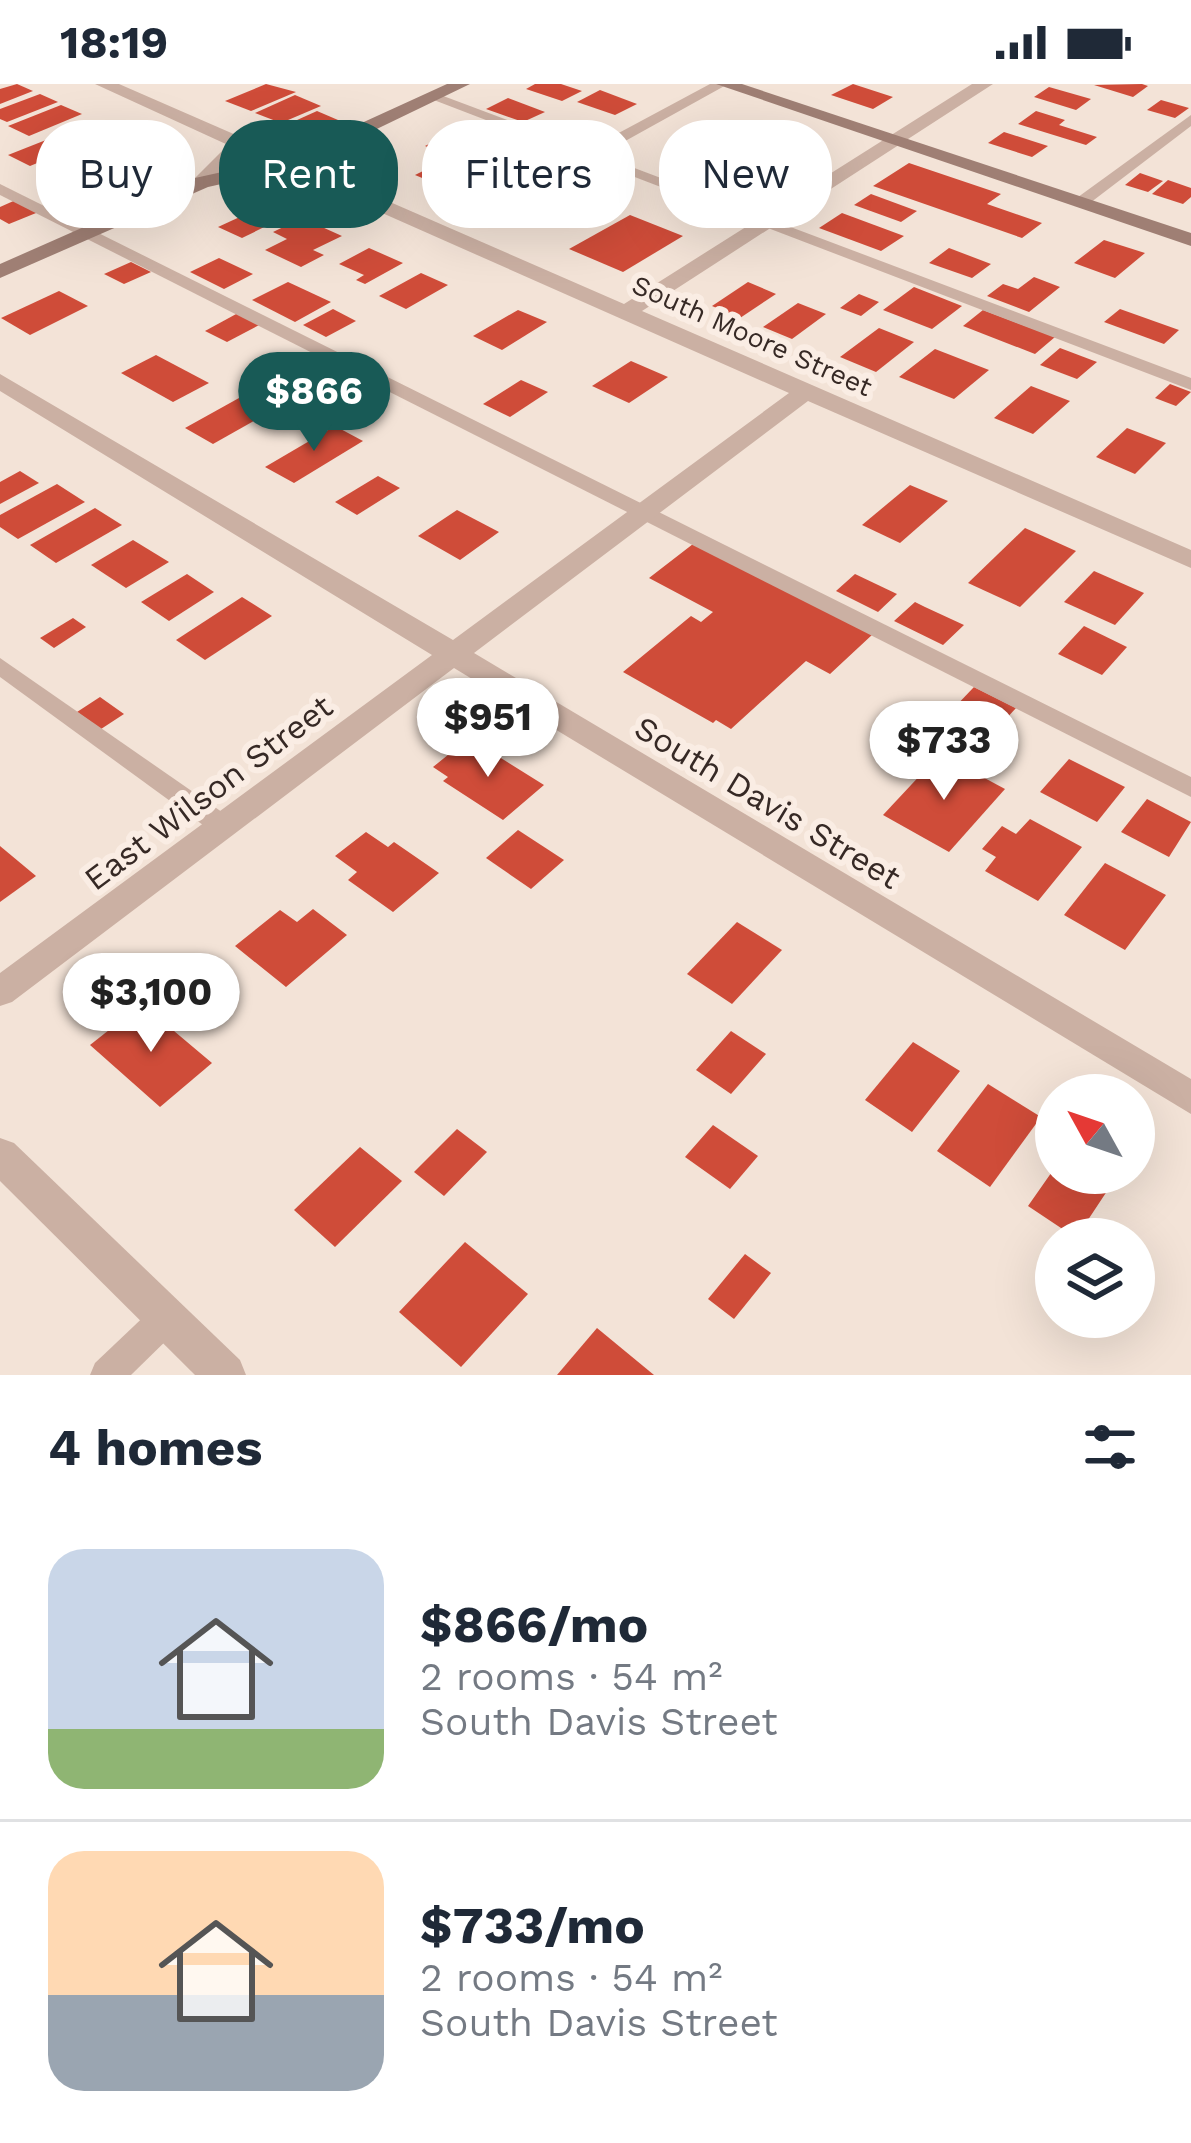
<!DOCTYPE html>
<html lang="en">
<head>
<meta charset="utf-8">
<style>
  body { margin:0; font-family:"Work Sans",sans-serif; background:#f2f2f3; color:#1f2937; height:100vh; display:flex; flex-direction:column; font-size:45px; white-space:nowrap }
  * { box-sizing:border-box; margin:0 }
  p { font-size:39px; color:#747a83 }
  .icon { flex:none; width:66px; height:66px; fill:none; stroke:currentColor; stroke-width:2; stroke-linecap:round; stroke-linejoin:round }
  .map { position:relative; height:1291px; overflow:hidden }
  .panel { display:flex; flex-direction:column; background:#fff; flex:1 }
  .panel>* { flex:none }
  .guide { position:absolute; left:36px; top:36px; width:1119px; height:108px; display:flex; gap:24px }
  .needle { width:78px; rotate:310deg }
  .fabs { position:absolute; left:1035px; top:990px; display:grid; gap:24px }
  .fabs a { display:grid; place-items:center; width:120px; height:120px; border-radius:50%; background:#fff; box-shadow:0 12px 48px #0002; font-size:60px }
  .price { position:absolute; translate:-50% -102px; padding:0 27px; border-radius:42px; background:#fff; color:#222; font-size:39px; line-height:78px; filter:drop-shadow(0 3px 6px #0008) }
  .price::after { content:''; position:absolute; left:50%; top:72px; width:36px; height:27px; margin-left:-18px; background:inherit; clip-path:polygon(0 0,100% 0,50% 100%) }
  .price.on { background:#185a56; color:#fff }
  ul { padding:0; list-style:none }
  li { display:flex; align-items:center; gap:36px; height:300px; padding:0 48px }
  li+li { border-top:3px solid #e0e1e3 }
  li span { display:grid; place-items:center; flex:none; width:336px; height:240px; border-radius:36px; color:#555 }
  li>.icon { margin-inline-start:auto }
  span .icon { width:144px; height:144px; fill:#fffc; stroke-width:1 }
  li b { font-size:51px }
  h2 { display:flex; justify-content:space-between; align-items:center; height:144px; padding:0 48px; font-size:51px }
  .tag { padding:0 42px; border-radius:48px; background:#fff; box-shadow:0 12px 48px #0002; font-size:42px; line-height:108px }
  .tag.on { background:#185a56; color:#fff }
  .status { display:flex; justify-content:space-between; align-items:center; height:84px; padding:0 60px; background:#fff; direction:ltr }
  .status svg { height:33px; fill:currentColor }
  .map>svg:first-child { display:block }
  .building { fill:#cf4c39 }
  .lines { fill:none; stroke-linecap:round; stroke-linejoin:round }
  .lane { fill:#cbb0a3; fill-rule:evenodd }
  .street { fill:#cbb0a3; fill-rule:evenodd }
  .secondary { fill:#9f7f74; fill-rule:evenodd }
  .labels { text-anchor:middle; stroke-width:12; stroke-linejoin:round; paint-order:stroke }
  .far-street-label { font-size:27px; fill:#362925; stroke:#faede4 }
  .street-label { font-size:33px; fill:#362925; stroke:#faede4 }
</style>
</head>
<body>
<div class="status"><b>18:19</b><svg viewBox="0 0 49 12"><path d="M0 12V9h3v3zM5 12V6h3v6zM10 12V3h3v9zM15 12V0h3v12zM26 1h20v11H26zM47 4h2v5h-2z"/></svg></div>
<div class="map">
<svg width="1191" height="1291" viewBox="0 0 1191 1291">
  <rect width="100%" height="100%" fill="#f3e3d7"/>
  <g class="building">
    <polygon points="17,0 33,7 0,20 0,5"/>
    <polygon points="266,0 296,8 251,27 225,17"/>
    <polygon points="535,0 561,0 582,7 562,17 526,5"/>
    <polygon points="853,0 893,13 873,25 831,11"/>
    <polygon points="1142,0 1148,2 1133,13 1094,1"/>
    <polygon points="1049,3 1091,15 1076,26 1034,13"/>
    <polygon points="600,6 637,20 615,31 577,18"/>
    <polygon points="40,10 58,18 7,38 0,35 0,25"/>
    <polygon points="295,11 321,22 281,39 255,29"/>
    <polygon points="508,14 545,28 523,38 486,25"/>
    <polygon points="1161,16 1189,24 1175,34 1147,26"/>
    <polygon points="61,21 82,30 29,52 8,42"/>
    <polygon points="317,27 338,36 307,50 286,41"/>
    <polygon points="1036,27 1065,36 1059,41 1097,53 1086,61 1018,40"/>
    <polygon points="753,40 806,58 787,70 733,51"/>
    <polygon points="84,41 106,51 30,82 8,71"/>
    <polygon points="453,48 479,59 451,72 425,62"/>
    <polygon points="1004,48 1048,62 1032,73 988,59"/>
    <polygon points="136,63 157,73 113,92 92,82"/>
    <polygon points="738,65 792,84 774,94 721,75"/>
    <polygon points="685,68 710,77 687,90 662,81"/>
    <polygon points="447,75 483,90 451,106 415,91"/>
    <polygon points="721,79 762,94 730,113 689,97"/>
    <polygon points="909,79 1001,110 987,120 1042,139 1022,154 873,102"/>
    <polygon points="1140,89 1163,97 1148,108 1125,101"/>
    <polygon points="1168,96 1191,104 1191,113 1183,120 1152,110"/>
    <polygon points="499,97 534,111 506,126 472,112"/>
    <polygon points="871,110 917,127 901,138 854,121"/>
    <polygon points="18,115 41,127 9,140 0,135 0,123"/>
    <polygon points="272,118 295,128 242,154 218,143"/>
    <polygon points="842,129 904,152 881,167 819,144"/>
    <polygon points="630,131 683,152 623,188 569,165"/>
    <polygon points="302,134 342,152 313,166 324,171 301,183 265,166 287,155 273,148"/>
    <polygon points="1104,156 1145,169 1115,194 1074,179"/>
    <polygon points="369,164 403,179 365,200 356,196 364,191 339,180"/>
    <polygon points="949,164 991,180 972,194 929,179"/>
    <polygon points="219,174 253,190 224,205 190,188"/>
    <polygon points="131,178 151,188 124,200 104,190"/>
    <polygon points="421,189 448,201 406,225 379,212"/>
    <polygon points="1034,193 1060,203 1029,228 987,212 1003,200 1018,205"/>
    <polygon points="288,198 331,218 295,238 252,216"/>
    <polygon points="748,198 776,210 740,234 712,222"/>
    <polygon points="914,203 962,222 932,245 883,226"/>
    <polygon points="59,207 88,222 30,251 1,234"/>
    <polygon points="859,210 879,218 861,232 840,224"/>
    <polygon points="798,219 826,230 792,255 763,243"/>
    <polygon points="333,225 356,237 326,253 303,241"/>
    <polygon points="1120,225 1179,246 1164,260 1104,238"/>
    <polygon points="518,226 547,238 502,266 473,252"/>
    <polygon points="983,226 1055,253 1035,270 963,242"/>
    <polygon points="238,229 261,240 227,258 205,247"/>
    <polygon points="879,244 914,258 876,288 840,273"/>
    <polygon points="1060,264 1097,278 1077,295 1040,281"/>
    <polygon points="935,265 989,286 954,315 899,293"/>
    <polygon points="156,271 209,299 173,318 121,289"/>
    <polygon points="631,277 668,293 629,319 592,302"/>
    <polygon points="312,294 337,306 309,322 285,309"/>
    <polygon points="521,296 548,308 510,333 483,320"/>
    <polygon points="1170,300 1191,308 1176,322 1155,314"/>
    <polygon points="1031,302 1070,317 1033,350 994,334"/>
    <polygon points="239,314 268,329 213,360 185,344"/>
    <polygon points="335,342 363,357 294,399 265,383"/>
    <polygon points="1127,344 1166,359 1135,390 1096,373"/>
    <polygon points="20,387 39,399 0,420 0,398"/>
    <polygon points="378,392 400,404 357,431 335,418"/>
    <polygon points="57,400 85,418 18,455 0,443 0,431"/>
    <polygon points="910,401 948,417 900,459 862,441"/>
    <polygon points="95,424 122,441 56,479 30,461"/>
    <polygon points="457,426 499,448 460,476 418,452"/>
    <polygon points="1025,444 1076,467 1020,523 968,499"/>
    <polygon points="133,456 169,478 126,504 91,481"/>
    <polygon points="693,460 873,550 830,590 806,577 731,645 716,636 713,639 623,588 691,532 701,538 713,528 649,494"/>
    <polygon points="1094,487 1144,509 1115,541 1064,518"/>
    <polygon points="187,490 214,508 169,537 141,518"/>
    <polygon points="855,490 897,510 878,528 836,507"/>
    <polygon points="242,513 272,532 205,576 176,556"/>
    <polygon points="915,518 925,523 964,541 943,561 894,537"/>
    <polygon points="73,534 86,543 54,564 40,554"/>
    <polygon points="1084,542 1127,563 1102,591 1058,570"/>
    <polygon points="974,603 1016,624 994,648 952,626"/>
    <polygon points="100,613 124,630 101,645 77,628"/>
    <polygon points="464,658 480,667 485,664 544,701 503,736 443,697 448,693 433,683"/>
    <polygon points="940,670 1005,705 949,768 883,731"/>
    <polygon points="1069,675 1125,703 1097,738 1040,708"/>
    <polygon points="1147,715 1191,738 1169,773 1121,748"/>
    <polygon points="1030,735 1082,763 1038,817 985,787 996,773 982,765 1002,742 1016,750"/>
    <polygon points="518,746 564,776 531,805 486,774"/>
    <polygon points="366,748 388,763 394,758 439,789 393,828 348,796 357,788 335,772"/>
    <polygon points="0,762 36,792 0,818"/>
    <polygon points="1105,779 1166,811 1125,866 1064,831"/>
    <polygon points="313,825 347,851 286,903 235,862 280,826 297,838"/>
    <polygon points="737,838 782,866 732,920 687,890"/>
    <polygon points="142,920 212,979 160,1023 90,961"/>
    <polygon points="731,947 766,970 731,1010 696,986"/>
    <polygon points="913,958 960,987 912,1048 865,1016"/>
    <polygon points="988,1000 1041,1033 990,1103 937,1067"/>
    <polygon points="713,1041 758,1072 730,1105 685,1073"/>
    <polygon points="457,1045 487,1068 444,1112 414,1088"/>
    <polygon points="360,1063 402,1097 335,1163 294,1126"/>
    <polygon points="1056,1082 1056,1089 1119,1089 1076,1154 1028,1122"/>
    <polygon points="465,1158 528,1210 461,1283 399,1228"/>
    <polygon points="745,1170 771,1189 734,1235 708,1215"/>
    <polygon points="597,1244 654,1291 557,1291"/>
  </g>
  <g class="lines">
    <g class="lane">
      <polygon points="710,0 728,0 600,71 1191,294 1191,306 426,13 438,10 587,66"/>
      <polygon points="1191,31 1191,42 1086,122 1074,122 1074,116"/>
      <polygon points="0,100 1191,693 1191,713 0,111"/>
      <polygon points="0,574 232,735 236,742 232,749 214,749 0,593"/>
      <polygon points="166,1218 178,1223 183,1234 178,1245 131,1291 90,1291 95,1279 154,1223"/>
    </g>
    <g class="street">
      <polygon points="95,0 119,0 624,220 972,0 993,0 642,227 1191,466 1191,484 808,317 474,569 1191,995 1191,1030 454,584 12,918 0,922 0,889 432,571 0,307 0,290 453,556 789,309 242,67 209,102 195,102 195,94 228,61"/>
      <polygon points="0,1054 14,1059 240,1276 246,1291 195,1291 0,1097"/>
    </g>
    <g class="secondary">
      <polygon points="447,0 470,0 298,83 208,103 0,194 0,180 195,94 285,74"/>
      <polygon points="716,0 742,0 1191,149 1191,162"/>
    </g>
  </g>
  <g class="labels">
    <g class="far-street-label">
      <text transform="translate(752 252) rotate(24)" y="9">South Moore Street</text>
    </g>
    <g class="street-label">
      <text transform="translate(208 708) rotate(-37)" y="12">East Wilson Street</text>
      <text transform="translate(768 718) rotate(31)" y="12">South Davis Street</text>
    </g>
  </g>
</svg>
<div class="fabs">
<a><svg class="needle" viewBox="-14 -14 28 28"><path d="M0-13l5 13h-10z" fill="#e53935"/><path d="M0 13l5-13h-10z" fill="#747a83"/></svg></a>
<a><svg class="icon" aria-label="layers" viewBox="0 0 24 24"><path d="M12 4l9 5-9 5-9-5zM3 14l9 5 9-5"/></svg></a>
</div>
<b class="price on" style="left:314px;top:370px">$866</b>
<b class="price" style="left:488px;top:696px">$951</b>
<b class="price" style="left:944px;top:719px">$733</b>
<b class="price" style="left:151px;top:971px">$3,100</b>
<div class="guide">
<a class="tag">Buy</a>
<a class="tag on">Rent</a>
<a class="tag">Filters</a>
<a class="tag">New</a>
</div>
</div>
<section class="panel">
<h2>4 homes<svg class="icon" aria-label="filters" viewBox="0 0 24 24"><path d="M4 7h16M4 17h16"/><circle cx="9" cy="7" r="2"/><circle cx="15" cy="17" r="2"/></svg></h2>
<ul>
<li><span style="background:linear-gradient(#c9d6e8 75%,#8fb573 0)"><svg class="icon" aria-label="home" viewBox="0 0 24 24"><path d="M3 11l9-7 9 7M6 9v11h12V9"/></svg></span><div><b>$866/mo</b><p>2 rooms · 54 m²</p><p>South Davis Street</p></div></li>
<li><span style="background:linear-gradient(#ffd9b3 60%,#9aa5b1 0)"><svg class="icon" aria-label="home" viewBox="0 0 24 24"><path d="M3 11l9-7 9 7M6 9v11h12V9"/></svg></span><div><b>$733/mo</b><p>2 rooms · 54 m²</p><p>South Davis Street</p></div></li>
</ul>
</section>
</body>
</html>
